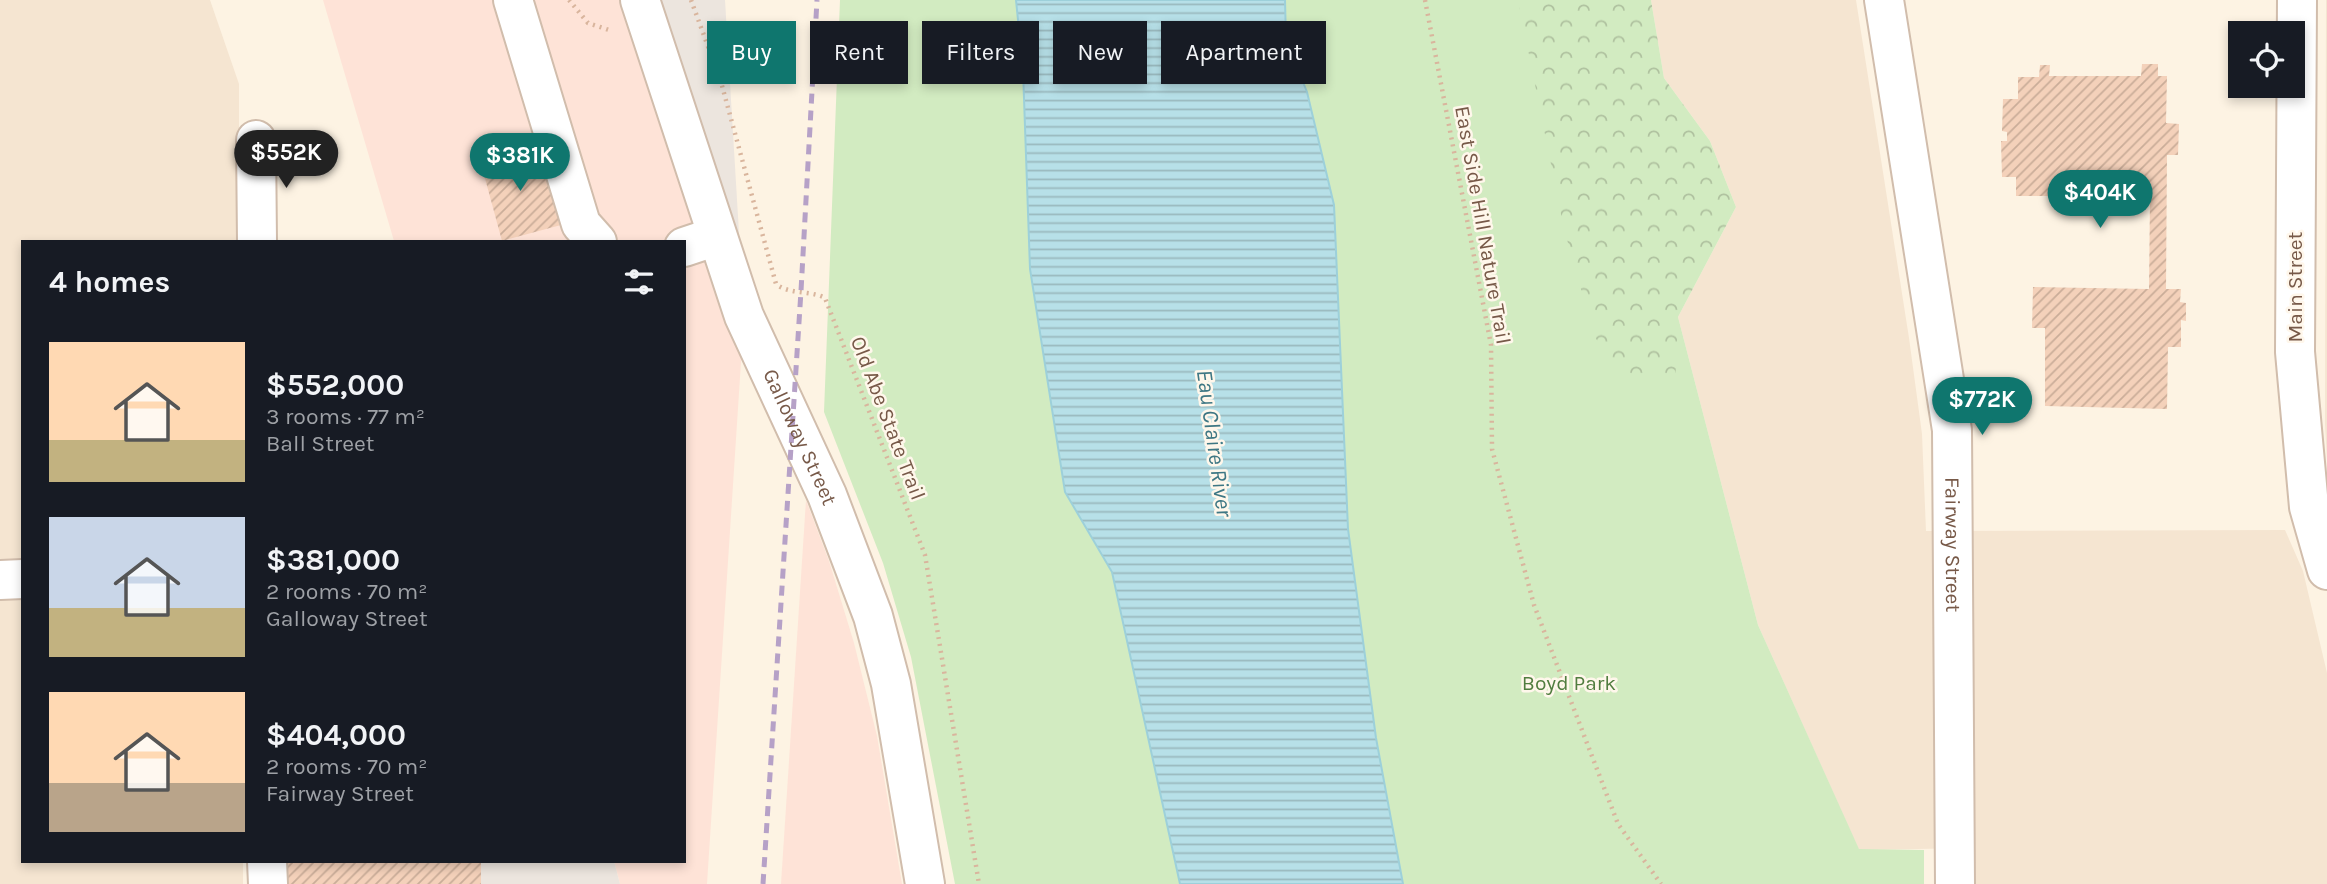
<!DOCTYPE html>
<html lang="en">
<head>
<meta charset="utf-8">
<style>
  body { margin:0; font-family:Karla,sans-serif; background:#242831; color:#f1f3f6; height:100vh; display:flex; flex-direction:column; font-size:26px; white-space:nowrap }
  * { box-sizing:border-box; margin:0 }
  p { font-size:23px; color:#9ea1a6 }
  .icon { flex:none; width:38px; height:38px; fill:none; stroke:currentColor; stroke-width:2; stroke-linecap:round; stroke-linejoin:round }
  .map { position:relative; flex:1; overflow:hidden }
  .side { position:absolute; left:21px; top:240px; width:665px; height:623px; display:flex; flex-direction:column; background:#171b24; border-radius:0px; box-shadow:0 4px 10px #0003 }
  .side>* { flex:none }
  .hud { position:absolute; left:707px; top:21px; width:665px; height:63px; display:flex; gap:14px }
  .buttons { position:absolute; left:2228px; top:21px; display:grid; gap:14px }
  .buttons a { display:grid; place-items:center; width:77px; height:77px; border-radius:0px; background:#171b24; box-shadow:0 4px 10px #0003; font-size:35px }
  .price { position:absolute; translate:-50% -60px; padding:0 16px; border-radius:24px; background:#0f766e; color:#fff; font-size:23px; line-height:46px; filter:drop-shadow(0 2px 4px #0008) }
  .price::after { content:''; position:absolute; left:50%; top:42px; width:21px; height:16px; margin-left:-10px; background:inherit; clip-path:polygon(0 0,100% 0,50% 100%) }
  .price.on { background:#222; color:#fff }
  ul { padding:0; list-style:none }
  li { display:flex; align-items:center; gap:21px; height:175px; padding:0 28px }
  li span { display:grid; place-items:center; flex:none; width:196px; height:140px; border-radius:0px; color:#555 }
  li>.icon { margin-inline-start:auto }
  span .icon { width:84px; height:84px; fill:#fffc; stroke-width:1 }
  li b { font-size:30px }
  h2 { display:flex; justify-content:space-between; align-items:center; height:84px; padding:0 28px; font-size:30px }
  .chip { padding:0 24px; border-radius:0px; background:#171b24; box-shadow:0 4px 10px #0003; font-size:24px; line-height:63px }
  .chip.on { background:#0f766e; color:#fff }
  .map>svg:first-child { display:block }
  .residential { fill:#f5e5d1 }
  .commercial { fill:#fee3d7 }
  .industrial { fill:#ece5de }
  .green { fill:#d2ebc1 }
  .forest { fill:url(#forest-crowns) }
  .water { fill:url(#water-rules); stroke:#9dd0da; stroke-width:2 }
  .building { fill:url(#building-hatch) }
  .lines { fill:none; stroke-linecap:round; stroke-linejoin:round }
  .minor-casing { stroke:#d1bdac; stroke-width:42 }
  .path { stroke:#d9b59d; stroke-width:4.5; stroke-dasharray:2 5; stroke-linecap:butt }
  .minor { stroke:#fff; stroke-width:38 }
  .rail { stroke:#b6a1c7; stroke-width:5; stroke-dasharray:10 7; stroke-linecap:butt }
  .labels { text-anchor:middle; stroke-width:5; stroke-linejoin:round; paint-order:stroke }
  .street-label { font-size:21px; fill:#775948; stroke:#fff7eb }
  .park-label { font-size:21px; fill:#517d3f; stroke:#fff7eb }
  .water-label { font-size:23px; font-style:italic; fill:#3e7784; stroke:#fff7eb }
</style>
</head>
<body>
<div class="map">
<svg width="2327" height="884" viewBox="0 0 2327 884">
  <defs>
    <pattern id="forest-crowns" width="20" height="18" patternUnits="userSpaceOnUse" patternTransform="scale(1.75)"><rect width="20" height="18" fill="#d2ebc1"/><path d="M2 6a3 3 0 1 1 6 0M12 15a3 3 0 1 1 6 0" fill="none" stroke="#afc19f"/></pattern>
    <pattern id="water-rules" width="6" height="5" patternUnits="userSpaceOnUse" patternTransform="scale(1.75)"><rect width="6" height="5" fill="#b7e0e8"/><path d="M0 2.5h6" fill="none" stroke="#9ab9be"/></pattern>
    <pattern id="building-hatch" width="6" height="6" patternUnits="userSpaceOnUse" patternTransform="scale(1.75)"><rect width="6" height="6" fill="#f4d1ba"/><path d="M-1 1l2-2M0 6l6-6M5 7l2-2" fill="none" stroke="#caad99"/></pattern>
  </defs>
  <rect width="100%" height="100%" fill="#fdf3e3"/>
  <g class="residential">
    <polygon points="0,0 210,0 239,84 239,241 23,242 23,861 243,861 243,884 0,884"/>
    <polygon points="1651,0 1856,0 1909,338 1922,434 1926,531 2285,530 2303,571 2327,673 2327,884 1975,884 1974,848 1859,850 1758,625 1678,317 1736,207 1710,141 1664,78"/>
    <polygon points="2326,0 2327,0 2327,460 2325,424"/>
  </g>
  <g class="commercial">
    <polygon points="323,0 640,0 744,316 707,884 620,884 614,861 684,861 684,242 394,241"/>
    <polygon points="806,500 829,561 854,643 877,736 902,884 781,884"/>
  </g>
  <g class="industrial">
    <polygon points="640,0 725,0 744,316"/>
    <polygon points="267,861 614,861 620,884 268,884"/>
  </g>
  <g class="green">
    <polygon points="840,0 1016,0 1065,491 1112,572 1180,884 955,884 911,657 883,563 824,412"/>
    <polygon points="1284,0 1569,0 1678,317 1758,625 1859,849 1924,850 1924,884 1403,884 1376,738 1348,529 1334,205 1307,92 1286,40"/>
  </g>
  <polygon class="forest" points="1518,0 1651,0 1664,78 1710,141 1736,207 1678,317 1675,386 1614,370 1594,335 1564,229"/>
  <polygon class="water" points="1016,0 1285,0 1286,40 1307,92 1334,205 1348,529 1376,738 1403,884 1180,884 1112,572 1065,492 1030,269 1023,70"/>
  <g class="building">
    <polygon points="2142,64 2158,64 2158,76 2167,76 2166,123 2179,124 2178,155 2167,155 2166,289 2181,289 2180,302 2186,303 2186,321 2181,320 2181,347 2168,347 2167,409 2045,406 2045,328 2032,328 2033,287 2149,289 2150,196 2016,196 2016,177 2002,177 2001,141 2007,141 2007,132 2002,131 2003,99 2018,99 2018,77 2039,77 2040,65 2050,65 2049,76 2141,76"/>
    <polygon points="538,144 561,225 502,241 480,160"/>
    <polygon points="286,861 481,861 481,884 285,884"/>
  </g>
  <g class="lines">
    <g class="minor-casing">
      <g id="minor">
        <polyline points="513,0 581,224 597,242"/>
        <path id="s1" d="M 640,0 L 744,316 L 827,495 L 873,616 L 891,684 L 925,884"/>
        <path id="s2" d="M 1884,0 L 1952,430 L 1955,884"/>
        <polyline points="2297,0 2295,352 2309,507 2327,570"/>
        <polyline points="256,140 257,242"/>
        <polyline points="684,247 717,236"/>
        <polyline points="0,580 23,579"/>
        <polyline points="267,861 268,884"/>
      </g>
    </g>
    <g class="path">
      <polyline points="569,0 588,23 612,31"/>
      <path d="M 691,0 L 721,82 L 776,284 C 790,295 810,290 825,298 L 925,555 L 979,884"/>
      <polyline points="1425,0 1491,345 1492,449 1534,605 1618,824 1661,884"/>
    </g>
    <use href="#minor" class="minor"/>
    <polyline class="rail" points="763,884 801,291 817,0"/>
  </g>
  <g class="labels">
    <g class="street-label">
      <text transform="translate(1483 225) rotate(80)" y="7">East Side Hill Nature Trail</text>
      <text transform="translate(2295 287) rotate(-90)" y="7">Main Street</text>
      <text transform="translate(888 418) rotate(69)" y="7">Old Abe State Trail</text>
      <text dy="7" stroke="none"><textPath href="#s1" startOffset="466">Galloway Street</textPath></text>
      <text dy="7" stroke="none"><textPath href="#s2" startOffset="550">Fairway Street</textPath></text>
    </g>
    <g class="park-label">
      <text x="1569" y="690">Boyd Park</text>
    </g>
    <g class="water-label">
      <text transform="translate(1215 443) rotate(82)" y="8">Eau Claire River</text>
    </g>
  </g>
</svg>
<div class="buttons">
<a><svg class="icon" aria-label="locate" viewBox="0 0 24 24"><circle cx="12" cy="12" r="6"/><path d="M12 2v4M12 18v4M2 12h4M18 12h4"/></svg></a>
</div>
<b class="price on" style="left:286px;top:190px">$552K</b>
<b class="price" style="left:520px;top:193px">$381K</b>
<b class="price" style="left:2100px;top:230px">$404K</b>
<b class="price" style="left:1982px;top:437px">$772K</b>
<div class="hud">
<a class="chip on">Buy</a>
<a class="chip">Rent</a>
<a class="chip">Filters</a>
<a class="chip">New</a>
<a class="chip">Apartment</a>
</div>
<section class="side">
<h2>4 homes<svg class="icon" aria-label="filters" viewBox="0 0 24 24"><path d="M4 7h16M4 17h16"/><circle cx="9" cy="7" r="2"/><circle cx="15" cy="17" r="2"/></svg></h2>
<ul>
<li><span style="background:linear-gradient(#ffd9b3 70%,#c2b280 0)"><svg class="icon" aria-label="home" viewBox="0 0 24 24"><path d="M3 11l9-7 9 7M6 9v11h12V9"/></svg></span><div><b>$552,000</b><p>3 rooms · 77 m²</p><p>Ball Street</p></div></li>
<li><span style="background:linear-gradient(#c9d6e8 65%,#c2b280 0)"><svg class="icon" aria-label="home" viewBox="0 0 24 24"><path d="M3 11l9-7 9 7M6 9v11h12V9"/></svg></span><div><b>$381,000</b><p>2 rooms · 70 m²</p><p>Galloway Street</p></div></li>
<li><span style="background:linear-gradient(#ffd9b3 65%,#b9a48a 0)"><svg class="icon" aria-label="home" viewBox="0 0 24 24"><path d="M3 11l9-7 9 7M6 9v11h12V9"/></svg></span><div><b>$404,000</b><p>2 rooms · 70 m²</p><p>Fairway Street</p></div></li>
</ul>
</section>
</div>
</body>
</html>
